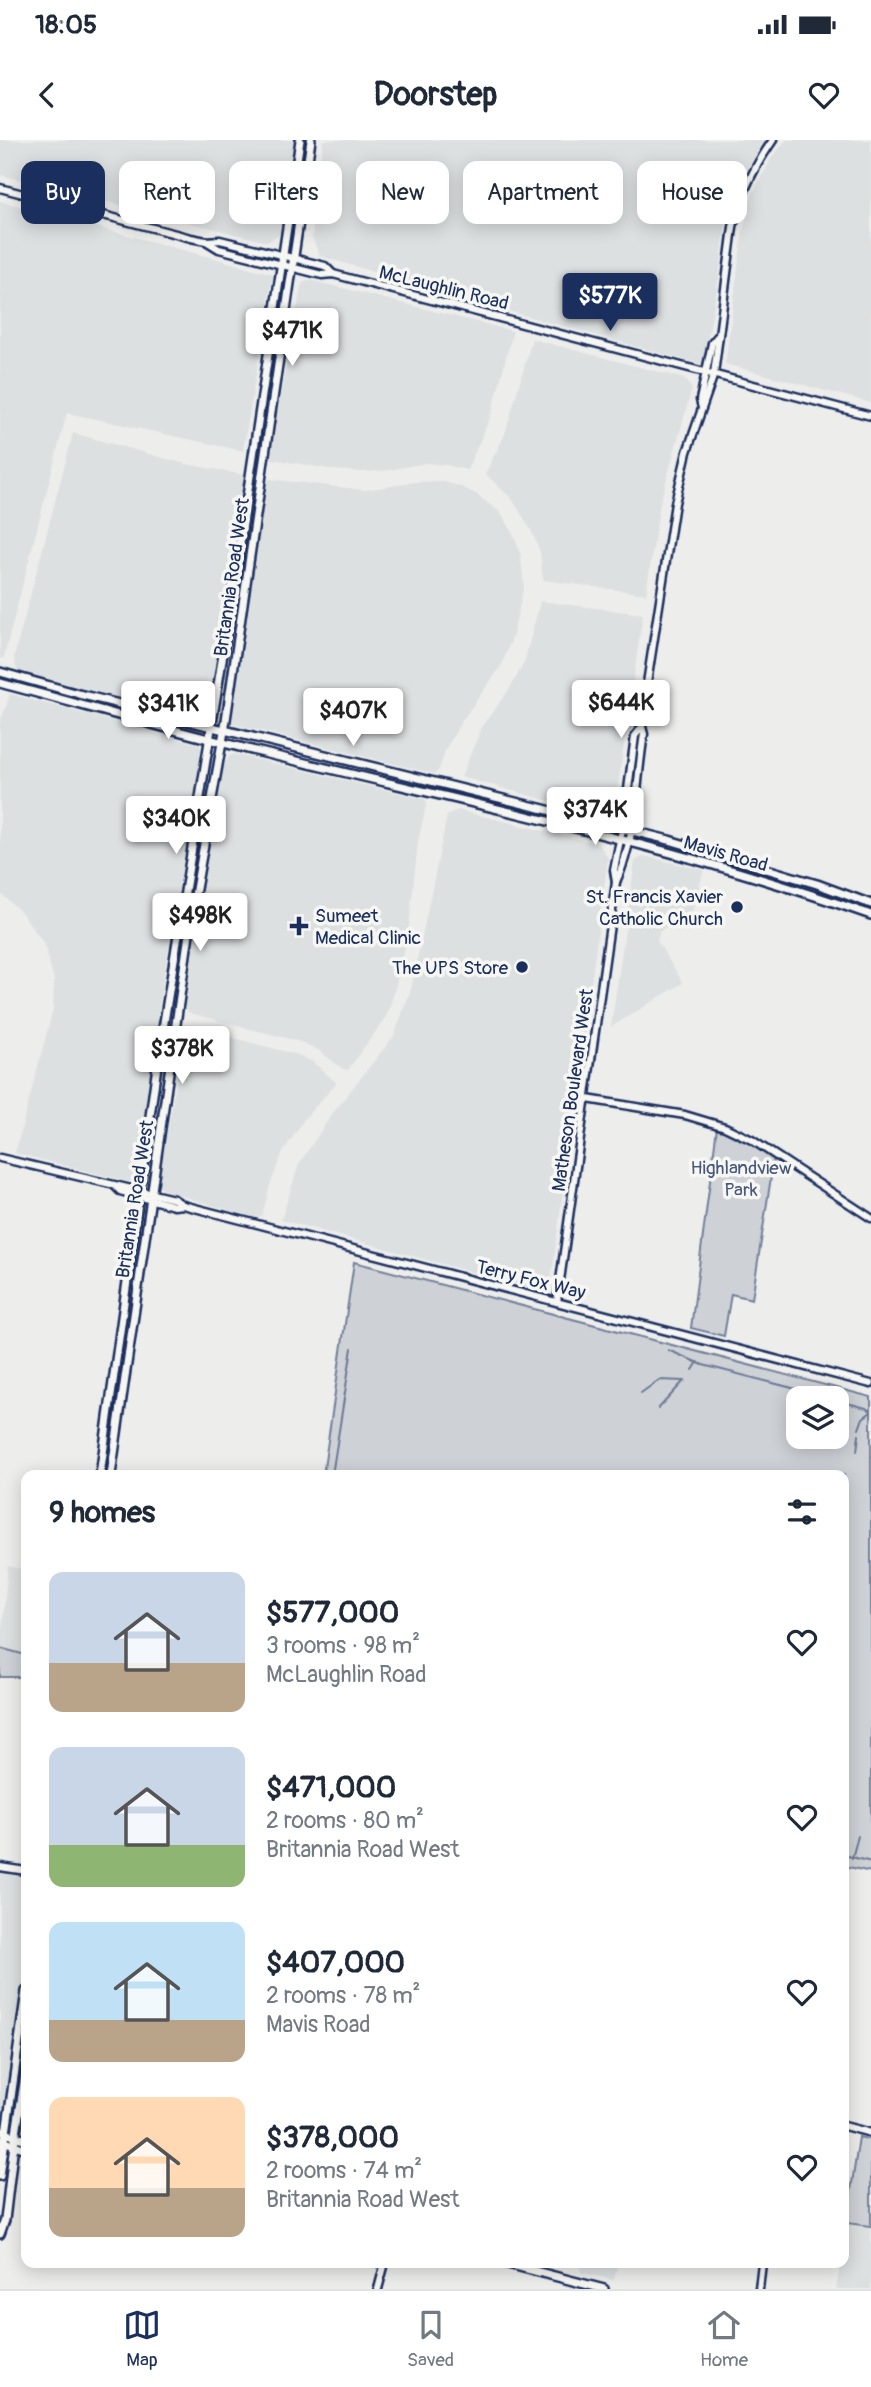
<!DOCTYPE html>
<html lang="en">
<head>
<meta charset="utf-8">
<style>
  body { margin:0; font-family:Pangolin,sans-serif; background:#f6f6f7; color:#1f2937; height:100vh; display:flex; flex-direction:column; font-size:26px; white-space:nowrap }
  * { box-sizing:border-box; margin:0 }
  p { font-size:23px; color:#747a83 }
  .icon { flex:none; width:38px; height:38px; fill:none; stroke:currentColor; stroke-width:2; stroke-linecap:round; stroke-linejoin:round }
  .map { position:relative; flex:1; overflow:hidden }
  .drawer { position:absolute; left:21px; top:1330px; width:828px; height:798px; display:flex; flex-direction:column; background:#fff; border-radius:14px; box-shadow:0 4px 18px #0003 }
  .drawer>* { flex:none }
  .guide { position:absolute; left:21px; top:21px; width:830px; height:63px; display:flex; gap:14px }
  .tools { position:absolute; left:786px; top:1246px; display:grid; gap:14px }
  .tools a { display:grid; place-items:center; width:63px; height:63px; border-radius:14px; background:#fff; box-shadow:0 4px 18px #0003; font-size:35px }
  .price { position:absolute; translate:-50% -60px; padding:0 16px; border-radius:7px; background:#fff; color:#222; font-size:23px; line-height:46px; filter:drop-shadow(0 2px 4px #0008) }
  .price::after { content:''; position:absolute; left:50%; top:42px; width:21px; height:16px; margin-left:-10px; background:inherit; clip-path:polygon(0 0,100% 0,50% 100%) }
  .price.active { background:#1b2f5e; color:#fff }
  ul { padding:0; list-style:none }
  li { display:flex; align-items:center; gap:21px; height:175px; padding:0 28px }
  li span { display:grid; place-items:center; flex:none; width:196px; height:140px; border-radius:14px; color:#555 }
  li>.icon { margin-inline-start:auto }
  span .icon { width:84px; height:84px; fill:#fffc; stroke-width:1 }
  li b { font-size:30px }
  h2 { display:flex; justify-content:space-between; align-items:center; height:84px; padding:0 28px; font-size:30px }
  .chip { padding:0 24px; border-radius:14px; background:#fff; box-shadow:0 4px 18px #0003; font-size:24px; line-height:63px }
  .chip.active { background:#1b2f5e; color:#fff }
  .status { display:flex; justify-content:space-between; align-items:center; height:49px; padding:0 35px; background:#fff; direction:ltr }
  .status svg { height:19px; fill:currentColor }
  header { display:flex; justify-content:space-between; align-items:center; height:91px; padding:0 28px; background:#fff; font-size:32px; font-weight:700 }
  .dock { display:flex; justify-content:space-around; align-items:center; height:98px; border-top:2px solid #e0e1e3; background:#fff; font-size:19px; color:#747a83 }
  .dock a { display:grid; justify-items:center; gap:4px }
  .dock .active { color:#1b2f5e }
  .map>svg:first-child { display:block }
  .built { fill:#dde0e1 }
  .green { fill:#ced2d7; stroke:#74809a; stroke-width:2; fill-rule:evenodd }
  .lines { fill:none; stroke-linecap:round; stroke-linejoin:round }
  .stream { stroke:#6e7a96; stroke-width:2 }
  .tertiary-casing { stroke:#1b2f5e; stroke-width:11 }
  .secondary-casing { stroke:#1b2f5e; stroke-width:12 }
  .tertiary { stroke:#f6f6f2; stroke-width:6 }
  .secondary { stroke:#f6f6f2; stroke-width:7 }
  .poi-dot { fill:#1b2f5e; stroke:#f6f6f2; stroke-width:2.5 }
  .labels { text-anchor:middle; stroke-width:7; stroke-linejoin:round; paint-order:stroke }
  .street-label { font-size:19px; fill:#1b2f5e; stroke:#f6f6f2 }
  .poi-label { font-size:19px; fill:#1b2f5e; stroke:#f6f6f2; text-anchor:end }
  .park-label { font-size:19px; fill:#48587c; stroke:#f6f6f2 }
</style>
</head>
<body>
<div class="status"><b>18:05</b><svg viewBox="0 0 49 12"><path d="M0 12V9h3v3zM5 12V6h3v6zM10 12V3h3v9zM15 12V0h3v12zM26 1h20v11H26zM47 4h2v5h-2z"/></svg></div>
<header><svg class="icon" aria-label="back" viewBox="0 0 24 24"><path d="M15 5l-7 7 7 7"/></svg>Doorstep<svg class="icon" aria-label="heart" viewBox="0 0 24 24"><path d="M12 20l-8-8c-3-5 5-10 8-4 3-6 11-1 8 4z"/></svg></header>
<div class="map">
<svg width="871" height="2149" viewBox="0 0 871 2149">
  <rect width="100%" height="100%" fill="#edeeec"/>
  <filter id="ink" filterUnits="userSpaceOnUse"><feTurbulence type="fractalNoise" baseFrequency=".0143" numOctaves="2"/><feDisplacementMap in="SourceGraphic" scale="14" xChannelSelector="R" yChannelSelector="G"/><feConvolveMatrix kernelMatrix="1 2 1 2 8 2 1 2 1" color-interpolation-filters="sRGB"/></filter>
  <g filter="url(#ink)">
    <g class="built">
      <polygon points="0,0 295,0 281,93 267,102 0,35"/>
      <polygon points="323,0 765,0 735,49 726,80 720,132 703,225 461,158 320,116 312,98"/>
      <polygon points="786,0 871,0 871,263 725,224 743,91 753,52 772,17"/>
      <polygon points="0,61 273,134 243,311 67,273 4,517 0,520"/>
      <polygon points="310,140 513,191 492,273 467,330 446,325 426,323 385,331 362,332 334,330 272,319 269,315 301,147 303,143"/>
      <polygon points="532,199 686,239 692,249 660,363 646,454 543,440 540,412 531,390 512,359 485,334 505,294"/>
      <polygon points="73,293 186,324 245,335 249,341 211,563 207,570 200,574 187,575 18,531 16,527 14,517"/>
      <polygon points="269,339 365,350 415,342 440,341 459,346 476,354 501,373 509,386 516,400 521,417 524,446 513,495 502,525 461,582 445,611 439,630 435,634 233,584 230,581 265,344"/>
      <polygon points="540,461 643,474 614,674 608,677 461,637 482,586 509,550 524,523"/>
      <polygon points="10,554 199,604 202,610 160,859 153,946 135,1038 130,1042 15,1013 53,869 54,840 44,804 22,773 0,753 0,583"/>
      <polygon points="234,614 424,659 427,662 418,702 408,797 392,860 386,877 348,930 343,929 318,910 301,902 193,874 188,872 185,866 196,780 223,627 229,616"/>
      <polygon points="458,670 599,704 608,718 550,1149 541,1151 281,1080 299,1024 332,974 394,896 411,849 447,676"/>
      <polygon points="644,716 704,730 693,770 660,791 657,801 683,843 611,887 635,721"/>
      <polygon points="186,885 298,915 313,922 336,942 335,945 305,978 282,1014 270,1045 262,1076 254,1078 163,1050 158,1045"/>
      <polygon points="8,1426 26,1430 26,1515 0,1508"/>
      <polygon points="0,1729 26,1733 26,1824 2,1989 0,1988"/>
      <polygon points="859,1997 871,2000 871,2149 836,2149 840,2123 844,2123 844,2100"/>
      <polygon points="580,2123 618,2123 614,2140 582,2133 579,2128"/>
    </g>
    <g class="green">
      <polygon points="717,987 750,1002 774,1018 752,1159 731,1154 724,1196 691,1188"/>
      <path d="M 354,1122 L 871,1257 L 871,1732 L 844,1726 L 844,1335 L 323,1335 ZM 798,1258 L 836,1258 L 836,1297 L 798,1297 Z"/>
      <polygon points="0,1508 26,1515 26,1537 0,1537"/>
      <polygon points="859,1997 871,2000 871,2086 846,2083"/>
    </g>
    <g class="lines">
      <g class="stream">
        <polyline points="668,1210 703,1225 831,1258"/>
        <polyline points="693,1230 698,1222"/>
        <polyline points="641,1253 659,1240 685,1241"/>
        <polyline points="836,1260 866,1268 871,1271"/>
        <polyline points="658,1269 683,1242"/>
        <polyline points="859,1289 863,1278 871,1272"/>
        <polyline points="857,1311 859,1295"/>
        <polyline points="332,1335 352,1208"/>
        <polyline points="844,1715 871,1722"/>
        <polyline points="852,1718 858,1696"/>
      </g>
      <g class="tertiary-casing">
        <g id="tertiary">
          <polyline points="0,48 191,98 206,101 220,100 325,126 333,134"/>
          <polyline points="206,101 219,109 322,135 333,134 871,276"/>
          <polyline points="702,268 700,260 712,203 717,197"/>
          <path d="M 616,742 C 637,697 636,642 644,594 L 642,587 L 645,556 L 675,363 L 687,312 L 714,234 L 733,87 C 740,55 754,27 773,0"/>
          <polyline points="587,959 685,975 725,987 752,1000 871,1078"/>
          <polyline points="0,1018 174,1059 183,1065"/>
          <polyline points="115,1046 120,1051 174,1066 183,1065 261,1085 871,1244"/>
          <polyline points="557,1162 616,742 614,730 624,680 635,596 642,587"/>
          <polyline points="0,1727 26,1731"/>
          <polyline points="844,1986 871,1993"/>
          <polyline points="378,2149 385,2123"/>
          <polyline points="759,2149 762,2123"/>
        </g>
      </g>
      <g class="secondary-casing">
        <g id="secondary">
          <polyline points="0,532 79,554 669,700 817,744 871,764"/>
          <path d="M 0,543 C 90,567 181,593 272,615 C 473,664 676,706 871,775"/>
          <polyline points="100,1335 157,926 231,464 300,0"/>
          <polyline points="111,1335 193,766 226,580 311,0"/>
          <polyline points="0,1991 26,2000"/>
          <polyline points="0,2000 26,2009"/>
          <polyline points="0,2036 26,1851"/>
          <polyline points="0,2094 5,2080 13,2012 26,1930"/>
          <polyline points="504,2123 604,2149"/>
        </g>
      </g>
      <use href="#tertiary" class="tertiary"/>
      <use href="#secondary" class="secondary"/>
    </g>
  </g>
  <g class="poi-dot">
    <circle cx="737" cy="767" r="7"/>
    <path d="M295.5 775.5h7v7h7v7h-7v7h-7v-7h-7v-7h7z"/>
    <circle cx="522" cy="827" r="7"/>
  </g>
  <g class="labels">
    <g class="street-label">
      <text transform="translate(444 147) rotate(14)" y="7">McLaughlin Road</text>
      <text transform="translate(231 437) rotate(-82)" y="7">Britannia Road West</text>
      <text transform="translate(726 713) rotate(16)" y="7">Mavis Road</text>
      <text transform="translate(572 950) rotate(-82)" y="7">Matheson Boulevard West</text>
      <text transform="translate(134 1059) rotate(-81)" y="7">Britannia Road West</text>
      <text transform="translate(531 1139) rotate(14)" y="7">Terry Fox Way</text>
    </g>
    <g class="poi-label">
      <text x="723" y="763">St. Francis Xavier<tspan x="723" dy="22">Catholic Church</tspan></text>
      <text x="315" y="782" text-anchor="start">Sumeet<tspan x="315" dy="22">Medical Clinic</tspan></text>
      <text x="508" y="834">The UPS Store</text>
    </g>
    <g class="park-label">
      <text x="741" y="1034">Highlandview<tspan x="741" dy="22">Park</tspan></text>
    </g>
  </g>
</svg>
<div class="tools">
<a><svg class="icon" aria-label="layers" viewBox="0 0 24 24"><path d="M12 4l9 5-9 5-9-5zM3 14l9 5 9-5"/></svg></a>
</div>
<b class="price active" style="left:610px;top:193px">$577K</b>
<b class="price" style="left:292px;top:228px">$471K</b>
<b class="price" style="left:621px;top:600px">$644K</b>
<b class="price" style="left:168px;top:601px">$341K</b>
<b class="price" style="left:353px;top:608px">$407K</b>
<b class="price" style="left:595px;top:707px">$374K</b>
<b class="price" style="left:176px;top:716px">$340K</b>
<b class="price" style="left:200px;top:813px">$498K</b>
<b class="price" style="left:182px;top:946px">$378K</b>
<div class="guide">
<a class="chip active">Buy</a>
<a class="chip">Rent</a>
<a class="chip">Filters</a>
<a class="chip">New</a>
<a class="chip">Apartment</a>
<a class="chip">House</a>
</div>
<section class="drawer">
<h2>9 homes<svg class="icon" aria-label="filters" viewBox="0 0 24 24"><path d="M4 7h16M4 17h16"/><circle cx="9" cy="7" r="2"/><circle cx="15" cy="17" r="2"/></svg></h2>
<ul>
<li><span style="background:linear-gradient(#c9d6e8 65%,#b9a48a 0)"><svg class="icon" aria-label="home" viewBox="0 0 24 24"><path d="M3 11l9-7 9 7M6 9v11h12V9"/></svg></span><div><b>$577,000</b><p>3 rooms · 98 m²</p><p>McLaughlin Road</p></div><svg class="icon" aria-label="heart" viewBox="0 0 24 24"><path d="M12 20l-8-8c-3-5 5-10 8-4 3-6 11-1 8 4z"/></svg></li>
<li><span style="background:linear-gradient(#c9d6e8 70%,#8fb573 0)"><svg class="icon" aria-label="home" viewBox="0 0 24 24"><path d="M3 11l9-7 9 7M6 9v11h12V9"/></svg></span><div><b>$471,000</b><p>2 rooms · 80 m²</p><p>Britannia Road West</p></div><svg class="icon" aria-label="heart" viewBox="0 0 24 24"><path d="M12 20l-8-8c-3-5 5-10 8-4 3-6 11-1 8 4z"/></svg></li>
<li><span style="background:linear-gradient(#bfe0f5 70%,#b9a48a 0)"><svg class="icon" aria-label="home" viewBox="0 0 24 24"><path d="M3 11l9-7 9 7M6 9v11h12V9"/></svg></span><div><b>$407,000</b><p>2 rooms · 78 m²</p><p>Mavis Road</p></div><svg class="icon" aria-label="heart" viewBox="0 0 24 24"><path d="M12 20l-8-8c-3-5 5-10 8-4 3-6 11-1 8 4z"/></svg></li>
<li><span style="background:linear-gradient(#ffd9b3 65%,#b9a48a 0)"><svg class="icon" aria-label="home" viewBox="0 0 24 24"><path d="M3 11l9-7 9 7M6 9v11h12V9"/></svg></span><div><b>$378,000</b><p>2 rooms · 74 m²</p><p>Britannia Road West</p></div><svg class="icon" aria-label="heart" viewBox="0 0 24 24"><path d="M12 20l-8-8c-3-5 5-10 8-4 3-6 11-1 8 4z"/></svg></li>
</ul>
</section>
</div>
<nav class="dock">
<a class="active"><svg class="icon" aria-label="map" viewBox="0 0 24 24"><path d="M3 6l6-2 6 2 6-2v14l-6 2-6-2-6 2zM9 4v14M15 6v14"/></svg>Map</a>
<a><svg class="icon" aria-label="saved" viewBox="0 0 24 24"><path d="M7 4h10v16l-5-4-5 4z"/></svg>Saved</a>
<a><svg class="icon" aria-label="home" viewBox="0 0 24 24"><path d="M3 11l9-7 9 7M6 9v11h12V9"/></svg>Home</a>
</nav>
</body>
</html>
